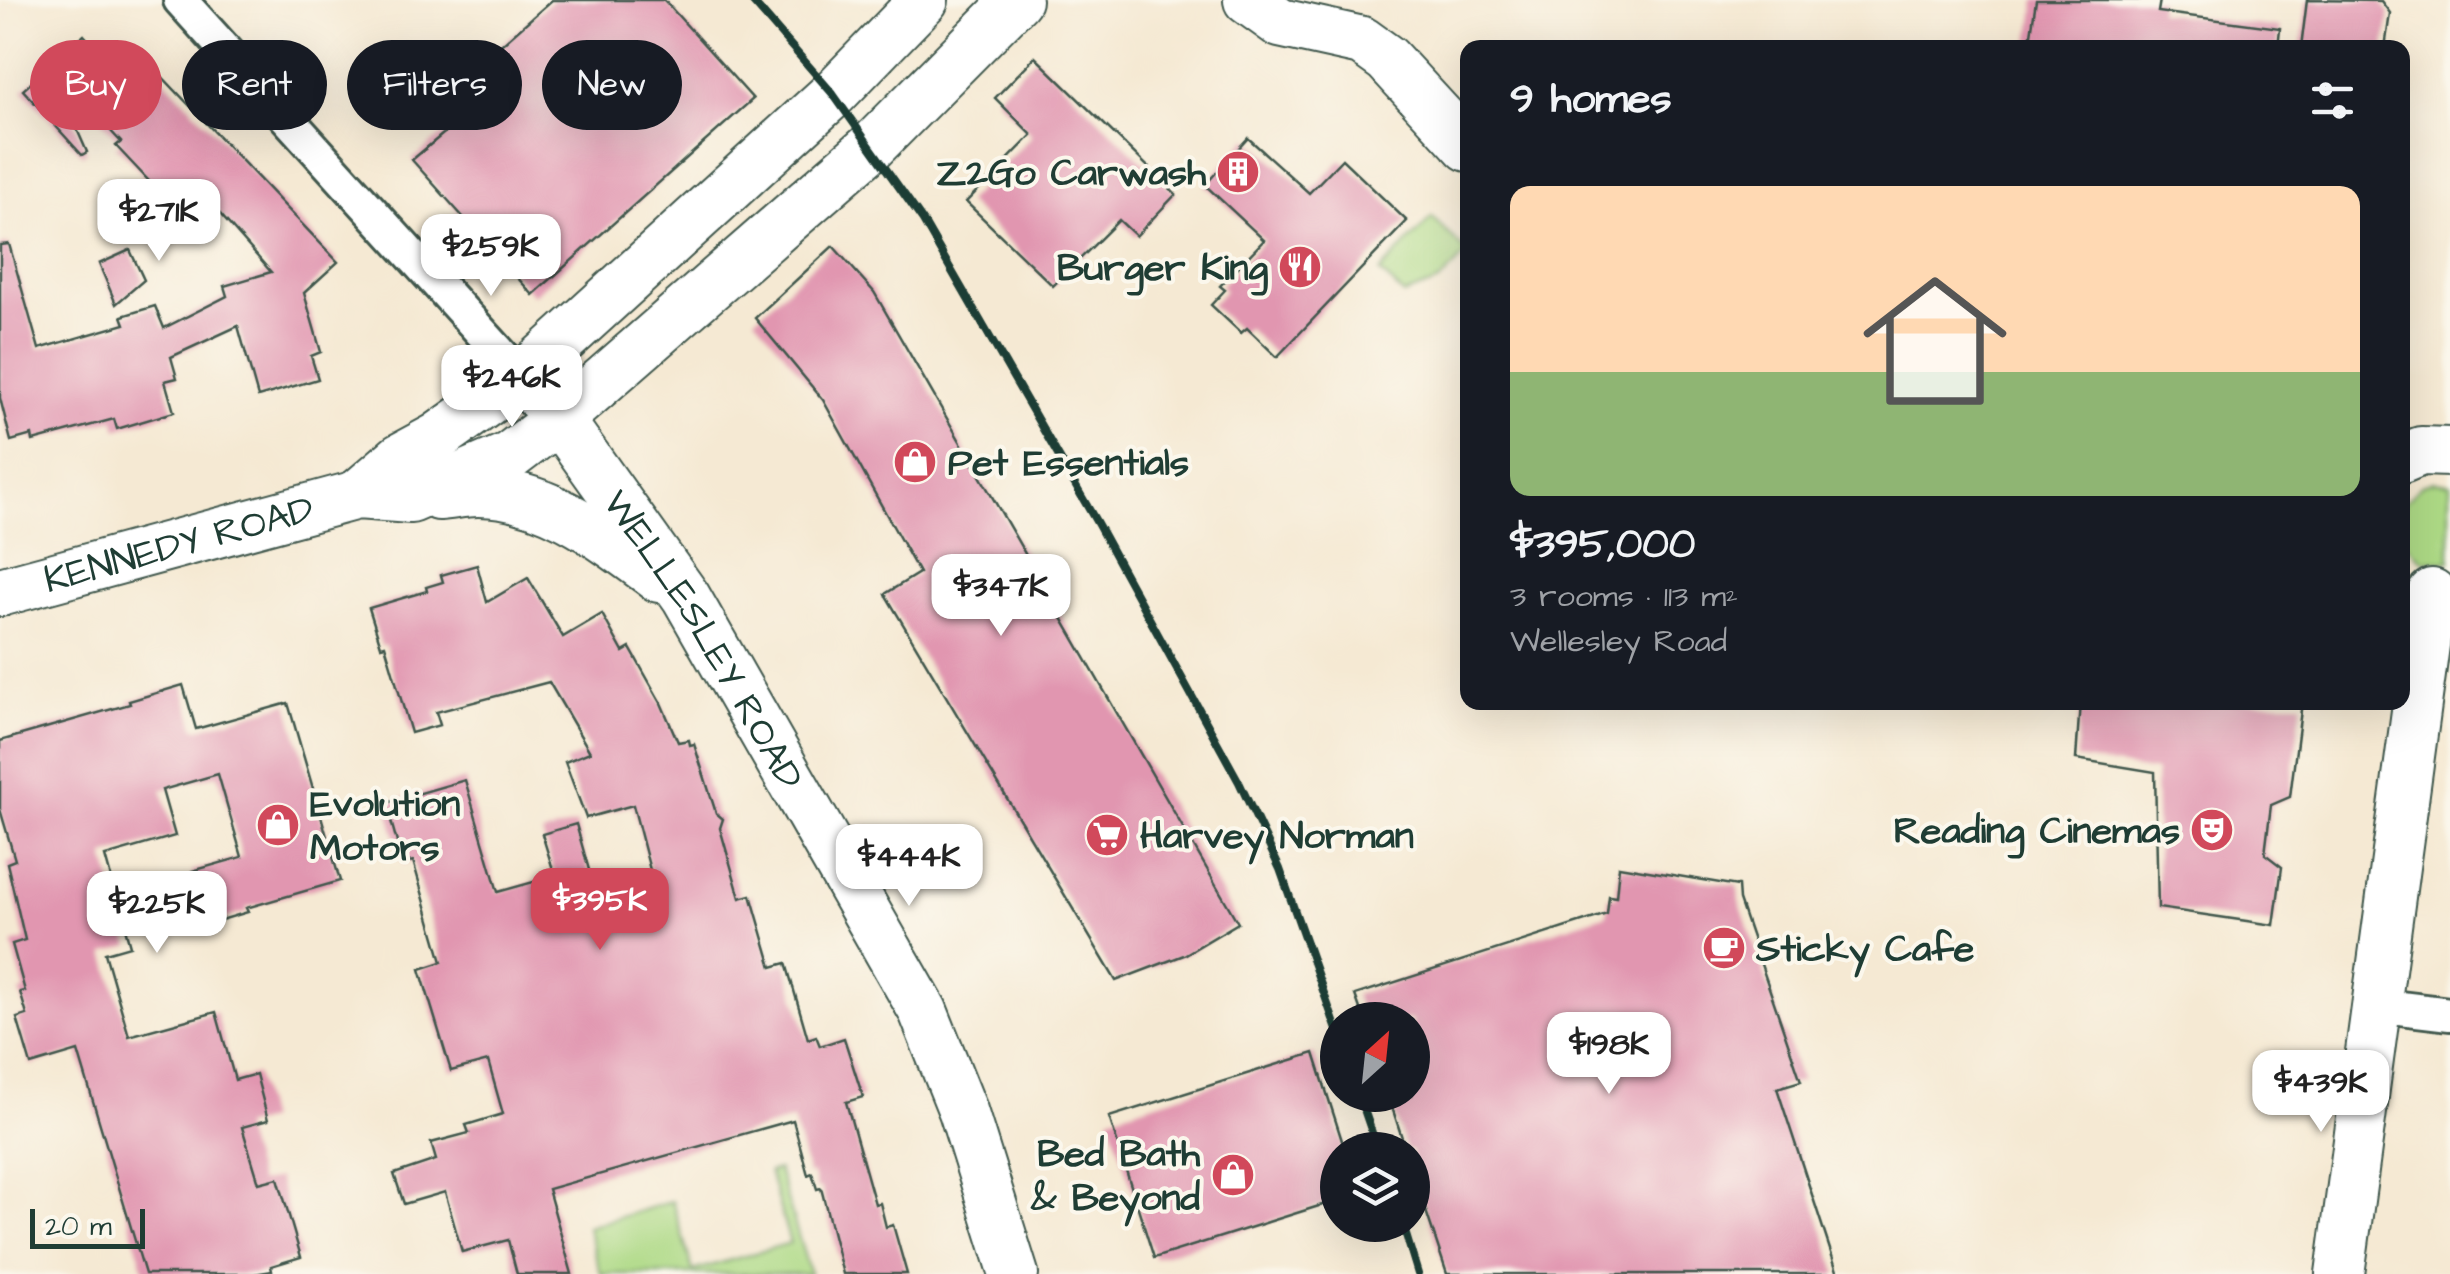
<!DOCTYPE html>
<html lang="en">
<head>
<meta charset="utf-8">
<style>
  body { margin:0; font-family:"Architects Daughter",sans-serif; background:#242831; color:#f1f3f6; height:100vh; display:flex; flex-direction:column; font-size:38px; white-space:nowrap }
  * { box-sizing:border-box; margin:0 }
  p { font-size:32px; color:#9ea1a6 }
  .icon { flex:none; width:55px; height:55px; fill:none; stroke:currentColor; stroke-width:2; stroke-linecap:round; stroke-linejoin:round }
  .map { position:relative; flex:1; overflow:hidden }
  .drawer { position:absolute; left:1460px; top:40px; width:950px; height:670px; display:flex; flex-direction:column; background:#171b24; border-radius:20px; box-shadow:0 10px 40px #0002 }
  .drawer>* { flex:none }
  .guide { position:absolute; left:30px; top:40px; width:950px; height:90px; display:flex; gap:20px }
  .needle { width:65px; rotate:27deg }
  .fabs { position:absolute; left:1320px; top:1002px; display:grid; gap:20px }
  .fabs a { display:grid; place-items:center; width:110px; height:110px; border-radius:50%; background:#171b24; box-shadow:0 10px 40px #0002; font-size:50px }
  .scale { position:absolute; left:30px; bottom:25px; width:115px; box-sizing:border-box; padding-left:10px; border:5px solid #1f3d34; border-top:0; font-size:28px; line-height:35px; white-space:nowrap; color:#1f3d34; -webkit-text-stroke:8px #fbf7ec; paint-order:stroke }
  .price { position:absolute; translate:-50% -85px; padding:0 22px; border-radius:20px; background:#fff; color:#222; font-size:32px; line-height:65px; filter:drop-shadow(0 2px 5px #0008) }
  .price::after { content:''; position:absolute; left:50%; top:60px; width:30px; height:22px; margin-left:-15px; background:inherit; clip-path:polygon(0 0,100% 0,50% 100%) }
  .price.current { background:#d1495b; color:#fff }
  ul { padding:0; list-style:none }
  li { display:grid; align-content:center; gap:20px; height:530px; padding:0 50px }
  li span { display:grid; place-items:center; height:310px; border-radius:20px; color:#555 }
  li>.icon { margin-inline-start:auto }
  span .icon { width:180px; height:180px; fill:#fffc; stroke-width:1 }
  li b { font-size:42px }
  h2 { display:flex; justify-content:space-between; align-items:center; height:120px; padding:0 50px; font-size:42px }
  .tag { padding:0 35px; border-radius:45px; background:#171b24; box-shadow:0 10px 40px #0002; font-size:35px; line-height:90px }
  .tag.current { background:#d1495b; color:#fff }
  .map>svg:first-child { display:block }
  .green { fill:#add985; stroke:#668b5c; stroke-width:2.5 }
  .building { fill:#e196b0 }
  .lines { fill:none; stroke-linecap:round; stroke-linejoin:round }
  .street-casing { stroke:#3f574c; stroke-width:38 }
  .secondary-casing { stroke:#3f574c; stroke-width:52 }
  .street { stroke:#fff; stroke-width:32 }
  .secondary { stroke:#fff; stroke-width:48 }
  .rail { stroke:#1f3d34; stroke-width:8 }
  .labels { text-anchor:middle; stroke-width:8; stroke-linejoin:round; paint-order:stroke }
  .poi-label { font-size:38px; font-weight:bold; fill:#1f3d34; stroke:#fbf7ec; text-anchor:end }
  .street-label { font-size:38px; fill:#1f3d34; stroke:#fbf7ec }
</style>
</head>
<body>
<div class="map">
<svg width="2450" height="1274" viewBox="0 0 2450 1274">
  <rect width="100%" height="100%" fill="#fbf7ec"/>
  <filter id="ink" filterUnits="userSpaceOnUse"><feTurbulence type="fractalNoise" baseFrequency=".01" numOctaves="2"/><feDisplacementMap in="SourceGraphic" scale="20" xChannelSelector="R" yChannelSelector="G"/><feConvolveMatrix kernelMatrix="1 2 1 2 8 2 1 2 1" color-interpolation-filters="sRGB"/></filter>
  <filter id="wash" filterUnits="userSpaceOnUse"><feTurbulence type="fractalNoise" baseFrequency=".0048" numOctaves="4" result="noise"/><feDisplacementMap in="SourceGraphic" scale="40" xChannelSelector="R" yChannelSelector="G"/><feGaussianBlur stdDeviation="2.25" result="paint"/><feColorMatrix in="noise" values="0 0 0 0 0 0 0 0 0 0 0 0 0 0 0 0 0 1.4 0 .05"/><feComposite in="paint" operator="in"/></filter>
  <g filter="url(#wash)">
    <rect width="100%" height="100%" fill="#f5e9d3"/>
    <g class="green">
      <polygon points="1432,217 1467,253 1439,282 1404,295 1380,272"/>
      <polygon points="2434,481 2450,483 2450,562 2423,560 2403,541 2403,503 2421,485"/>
      <polygon points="778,1170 810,1274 601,1274 587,1227 672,1201 693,1271 790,1243 769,1172"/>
    </g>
    <g id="blocks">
      <g class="building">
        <polygon points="552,0 664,0 753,99 533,295 412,160 498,88 478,65"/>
        <polygon points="2036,0 2160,0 2158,12 2280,28 2278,48 2029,48"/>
        <polygon points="2307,0 2381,1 2390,13 2385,48 2301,48"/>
        <polygon points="84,35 114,68 135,48 338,262 304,293 321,352 311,356 318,379 258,397 238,326 171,357 177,378 165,381 174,412 117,429 114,419 33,441 32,435 11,441 0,398 0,245 9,244 39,349 125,324 122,316 155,306 164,328 227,296 224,286 271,272 220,214 200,231 186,213 182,216 116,146 121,142 79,97 73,102 57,84 87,152 82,155 23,90"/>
        <polygon points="1035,57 1176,194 1136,236 1119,220 1053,286 966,202 1032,135 995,98"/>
        <polygon points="1248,138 1309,193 1342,159 1407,221 1277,357 1247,328 1241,333 1211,305 1225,290 1220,286 1264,240 1205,185"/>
        <polygon points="833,246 874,292 1238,923 1184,955 1116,981 885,594 919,573 823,400 755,318"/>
        <polygon points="130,250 144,280 116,304 99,264"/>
        <polygon points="477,565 487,602 528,578 563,637 602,614 623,652 630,648 661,703 678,742 689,740 690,745 694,744 716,813 723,819 720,828 740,898 751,895 772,967 786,963 808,1039 816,1036 820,1046 844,1038 863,1097 846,1102 875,1204 880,1203 886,1227 893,1225 907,1274 843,1274 821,1188 817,1189 812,1173 808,1175 793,1120 548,1189 572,1274 517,1274 508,1240 462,1252 445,1192 404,1204 394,1174 436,1160 431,1143 469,1133 466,1125 503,1114 488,1061 451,1071 420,969 442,962 413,861 403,864 386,803 465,780 498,892 555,876 542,834 576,824 593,884 650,870 633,805 586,818 565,762 590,752 549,682 436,712 440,725 411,733 385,645 381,646 369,608 427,591 426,587 443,582 441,575"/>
        <polygon points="183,685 196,729 288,703 340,881 246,908 248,912 208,924 192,871 242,857 218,774 162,790 175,836 105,856 130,946 105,953 129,1036 216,1012 235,1080 256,1074 268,1120 242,1127 259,1183 278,1178 301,1257 271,1266 272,1271 254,1274 145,1274 78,1051 31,1065 17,1018 27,1015 20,992 25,991 12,944 25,940 7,863 15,860 0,809 0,741 130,704 129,701"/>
        <polygon points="2080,702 2302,702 2290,797 2271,805 2265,854 2282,867 2274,925 2158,908 2155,772 2076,759"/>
        <polygon points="1619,866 1738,886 1739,900 1801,1081 1777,1088 1838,1274 1447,1274 1412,1169 1412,1150 1406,1150 1388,1095 1412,1095 1412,1020 1364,1020 1355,995 1607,914 1609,896 1616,897"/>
        <polygon points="1314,1053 1345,1150 1338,1150 1338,1200 1154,1258 1109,1117"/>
      </g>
    </g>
  </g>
  <g filter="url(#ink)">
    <use href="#blocks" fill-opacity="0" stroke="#3f574c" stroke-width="2.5"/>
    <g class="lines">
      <g class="street-casing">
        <g id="street">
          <polyline points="180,0 522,377"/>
          <polyline points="2375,1005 2450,1014"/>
        </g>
      </g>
      <g class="secondary-casing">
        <g id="secondary">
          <polyline points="1248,0 1280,23 1362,41 1387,59 1468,147"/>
          <path id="s1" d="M 522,377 L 559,419 L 686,597 L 923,1011 L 963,1111 L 1014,1274"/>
          <polyline points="2402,459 2421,451 2450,452"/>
          <polyline points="357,495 401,457 438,437 522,377 833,94 924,0"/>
          <path d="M 439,496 C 452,495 465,492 478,492 C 547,492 606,539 659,578"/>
          <path id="s2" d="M 0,592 L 357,495 L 411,499 L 510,456 L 559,419 L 872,146 L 1017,0"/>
          <polyline points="2340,1274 2432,593"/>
        </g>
      </g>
      <use href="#street" class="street"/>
      <use href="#secondary" class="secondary"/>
      <g class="rail">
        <polyline points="751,0 833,94 923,221 1097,523 1239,782 1280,869 1338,1033"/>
        <polyline points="1359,1095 1378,1150"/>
        <polyline points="1403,1225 1418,1274"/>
      </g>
    </g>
  </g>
  <defs>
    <g id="building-disc" transform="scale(2.25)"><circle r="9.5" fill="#d1495b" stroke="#fbf7ec"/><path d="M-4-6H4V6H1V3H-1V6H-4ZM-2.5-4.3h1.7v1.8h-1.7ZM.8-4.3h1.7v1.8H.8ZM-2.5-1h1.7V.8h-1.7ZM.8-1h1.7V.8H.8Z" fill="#fff"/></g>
    <g id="restaurant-disc" transform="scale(2.25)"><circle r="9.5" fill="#d1495b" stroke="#fbf7ec"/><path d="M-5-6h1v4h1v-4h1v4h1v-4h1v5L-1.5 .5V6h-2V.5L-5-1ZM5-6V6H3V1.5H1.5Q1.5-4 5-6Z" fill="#fff"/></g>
    <g id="shop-disc" transform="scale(2.25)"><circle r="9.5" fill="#d1495b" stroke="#fbf7ec"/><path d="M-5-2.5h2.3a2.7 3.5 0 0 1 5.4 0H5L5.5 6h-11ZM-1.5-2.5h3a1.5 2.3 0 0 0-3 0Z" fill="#fff"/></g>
    <g id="theatre-disc" transform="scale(2.25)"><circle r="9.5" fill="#d1495b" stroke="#fbf7ec"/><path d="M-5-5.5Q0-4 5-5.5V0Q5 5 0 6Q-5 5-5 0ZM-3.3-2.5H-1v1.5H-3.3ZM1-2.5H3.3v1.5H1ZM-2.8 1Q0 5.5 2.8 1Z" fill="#fff"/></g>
    <g id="supermarket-disc" transform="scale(2.25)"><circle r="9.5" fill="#d1495b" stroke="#fbf7ec"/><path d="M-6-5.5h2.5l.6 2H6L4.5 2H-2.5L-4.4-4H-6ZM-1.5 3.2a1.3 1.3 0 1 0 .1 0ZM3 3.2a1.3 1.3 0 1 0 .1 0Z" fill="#fff"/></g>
    <g id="cafe-disc" transform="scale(2.25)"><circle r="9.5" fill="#d1495b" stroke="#fbf7ec"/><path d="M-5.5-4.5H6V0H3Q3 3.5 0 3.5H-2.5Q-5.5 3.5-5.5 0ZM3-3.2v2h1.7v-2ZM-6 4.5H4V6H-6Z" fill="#fff"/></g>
  </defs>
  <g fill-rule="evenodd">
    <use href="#building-disc" x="1238" y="172"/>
    <use href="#restaurant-disc" x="1300" y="267"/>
    <use href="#shop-disc" x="915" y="462"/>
    <use href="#shop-disc" x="278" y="825"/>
    <use href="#theatre-disc" x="2212" y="830"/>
    <use href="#supermarket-disc" x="1107" y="835"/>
    <use href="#cafe-disc" x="1724" y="948"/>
    <use href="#shop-disc" x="1233" y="1175"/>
  </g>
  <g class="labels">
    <g class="poi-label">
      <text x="1206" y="185">Z2Go Carwash</text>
      <text x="1268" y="280">Burger King</text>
      <text x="948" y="475" text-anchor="start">Pet Essentials</text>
      <text x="310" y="816" text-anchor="start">Evolution<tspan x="310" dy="44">Motors</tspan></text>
      <text x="2180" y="843">Reading Cinemas</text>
      <text x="1140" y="848" text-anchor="start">Harvey Norman</text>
      <text x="1756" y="961" text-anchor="start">Sticky Cafe</text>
      <text x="1200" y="1166">Bed Bath<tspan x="1200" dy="44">&amp; Beyond</tspan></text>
    </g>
    <g class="street-label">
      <text dy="13" stroke="none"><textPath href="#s2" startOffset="185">KENNEDY ROAD</textPath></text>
      <text dy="13" stroke="none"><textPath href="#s1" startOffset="320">WELLESLEY ROAD</textPath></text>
    </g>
  </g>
</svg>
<div class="fabs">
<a><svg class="needle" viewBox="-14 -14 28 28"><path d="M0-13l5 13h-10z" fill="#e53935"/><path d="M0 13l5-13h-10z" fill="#9ea1a6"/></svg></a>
<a><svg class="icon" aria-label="layers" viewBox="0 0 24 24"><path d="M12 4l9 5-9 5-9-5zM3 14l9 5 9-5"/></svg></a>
</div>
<div class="scale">20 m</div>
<b class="price" style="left:159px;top:264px">$271K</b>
<b class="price" style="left:491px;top:299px">$259K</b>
<b class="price" style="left:512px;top:430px">$246K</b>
<b class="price" style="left:1001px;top:639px">$347K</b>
<b class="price" style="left:909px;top:909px">$444K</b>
<b class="price current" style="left:600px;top:953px">$395K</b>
<b class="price" style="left:157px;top:956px">$225K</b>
<b class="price" style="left:1609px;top:1097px">$198K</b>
<b class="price" style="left:2321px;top:1135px">$439K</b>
<div class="guide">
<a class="tag current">Buy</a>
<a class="tag">Rent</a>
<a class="tag">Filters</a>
<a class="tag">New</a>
</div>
<section class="drawer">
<h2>9 homes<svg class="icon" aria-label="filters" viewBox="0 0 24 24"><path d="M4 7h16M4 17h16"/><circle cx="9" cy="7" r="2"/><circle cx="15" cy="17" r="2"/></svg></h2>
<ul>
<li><span style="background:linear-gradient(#ffd9b3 60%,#8fb573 0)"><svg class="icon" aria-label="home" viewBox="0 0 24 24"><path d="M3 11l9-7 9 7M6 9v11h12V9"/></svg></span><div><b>$395,000</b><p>3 rooms · 113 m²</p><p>Wellesley Road</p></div></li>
</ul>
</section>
</div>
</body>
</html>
